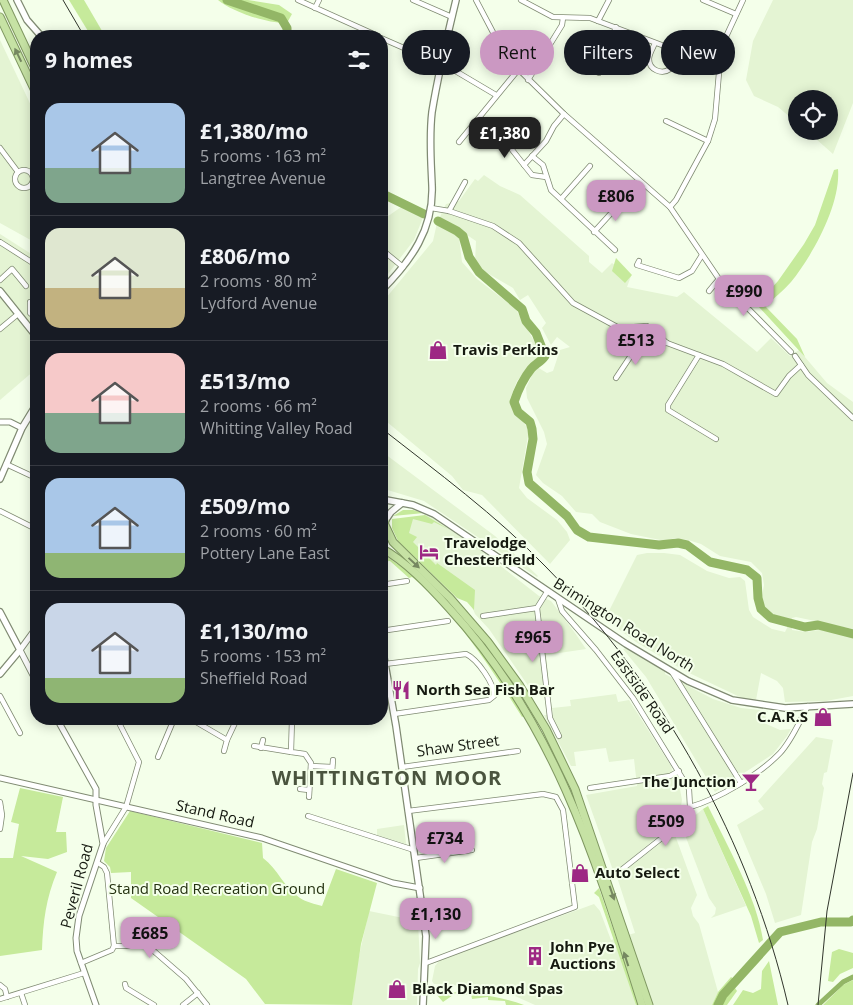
<!DOCTYPE html>
<html lang="en">
<head>
<meta charset="utf-8">
<style>
  body { margin:0; font-family:"Open Sans",sans-serif; background:#242831; color:#f1f3f6; height:100vh; display:flex; flex-direction:column; font-size:19px; white-space:nowrap }
  * { box-sizing:border-box; margin:0 }
  p { font-size:16px; color:#9ea1a6 }
  .icon { flex:none; width:28px; height:28px; fill:none; stroke:currentColor; stroke-width:2; stroke-linecap:round; stroke-linejoin:round }
  .map { position:relative; flex:1; overflow:hidden }
  .details { position:absolute; left:30px; top:30px; width:358px; height:695px; display:flex; flex-direction:column; background:#171b24; border-radius:20px; box-shadow:0 2px 12px #0003 }
  .details>* { flex:none }
  .hud { position:absolute; left:402px; top:30px; width:375px; height:45px; display:flex; gap:10px }
  .fabs { position:absolute; left:788px; top:90px; display:grid; gap:10px }
  .fabs a { display:grid; place-items:center; width:50px; height:50px; border-radius:50%; background:#171b24; box-shadow:0 2px 12px #0003; font-size:25px }
  .price { position:absolute; translate:-50% -42px; padding:0 11px; border-radius:10px; background:#cb98c2; color:#111; font-size:16px; line-height:32px; filter:drop-shadow(0 1px 2px #0008) }
  .price::after { content:''; position:absolute; left:50%; top:30px; width:15px; height:11px; margin-left:-8px; background:inherit; clip-path:polygon(0 0,100% 0,50% 100%) }
  .price.current { background:#222; color:#fff }
  ul { padding:0; list-style:none }
  li { display:flex; align-items:center; gap:15px; height:125px; padding:0 15px }
  li+li { border-top:1px solid #363941 }
  li span { display:grid; place-items:center; flex:none; width:140px; height:100px; border-radius:15px; color:#555 }
  li>.icon { margin-inline-start:auto }
  span .icon { width:60px; height:60px; fill:#fffc; stroke-width:1 }
  li b { font-size:21px }
  h2 { display:flex; justify-content:space-between; align-items:center; height:60px; padding:0 15px; font-size:21px }
  .tag { padding:0 18px; border-radius:22px; background:#171b24; box-shadow:0 2px 12px #0003; font-size:18px; line-height:45px }
  .tag.current { background:#cb98c2; color:#111 }
  .map>svg:first-child { display:block }
  .built { fill:#e4f4d3 }
  .green { fill:#c6ea9b }
  .lines { fill:none; stroke-linecap:round; stroke-linejoin:round }
  .canal { stroke:#93b666; stroke-width:5 }
  .river { stroke:#93b666; stroke-width:9 }
  .minor-casing { stroke:#808b73; stroke-width:6 }
  .tertiary-casing { stroke:#808b73; stroke-width:7 }
  .secondary-casing { stroke:#808b73; stroke-width:8 }
  .trunk-casing { stroke:#7f9761; stroke-width:9 }
  .minor { stroke:#fff; stroke-width:4.5 }
  .tertiary { stroke:#fff; stroke-width:5 }
  .secondary { stroke:#fff; stroke-width:5.5 }
  .trunk { stroke:#c6e2a4; stroke-width:7 }
  .rail { stroke:#30352b; stroke-width:1 }
  .oneway { fill:#768861 }
  .labels { text-anchor:middle; stroke-width:4; stroke-linejoin:round; paint-order:stroke }
  .poi-label { font-size:15px; font-weight:bold; fill:#151910; stroke:#f4ffea; text-anchor:start }
  .street-label { font-size:15px; fill:#151910; stroke:#f4ffea }
  .park-label { font-size:15px; fill:#243211; stroke:#f4ffea }
  .district-label { font-size:20px; font-weight:bold; letter-spacing:1px; fill:#4a543e; stroke:#f4ffea }
</style>
</head>
<body>
<div class="map">
<svg width="853" height="1005" viewBox="0 0 853 1005">
  <rect width="100%" height="100%" fill="#f4ffea"/>
  <g class="built">
    <polygon points="773,0 853,0 853,103 833,154 807,131 829,131 829,99 796,99 796,122 778,107 754,96 746,80 753,41"/>
    <polygon points="0,40 36,116 36,243 0,223"/>
    <polygon points="484,175 500,186 520,195 589,256 589,262 602,273 612,263 631,276 627,287 677,297 684,292 757,352 771,338 790,356 799,350 827,383 853,402 853,629 796,617 792,618 792,630 806,632 826,629 853,637 853,696 826,701 785,702 783,688 777,681 761,673 756,700 742,698 685,671 636,642 605,619 637,555 647,553 664,553 680,555 707,571 729,578 740,577 745,581 749,610 753,617 772,629 785,632 787,628 787,618 768,613 763,606 761,601 764,585 762,573 751,562 720,556 701,544 688,540 675,538 665,541 631,534 600,522 592,514 576,512 562,496 543,483 536,475 547,444 544,432 527,398 526,388 533,373 527,369 517,381 510,399 511,406 529,430 519,488 527,498 557,520 567,532 570,540 550,564 482,495 463,490 452,476 381,417 381,304 433,241 437,223 459,237 462,262 477,279 515,308 537,346 539,358 532,364 547,373 553,371 560,350 570,347 557,337 551,345 542,328 546,323 528,295 520,300 513,288 482,270 475,263 476,241 440,217 446,204 459,201 475,179 478,181"/>
    <polygon points="407,203 424,215 414,240 381,283 381,221"/>
    <polygon points="0,234 36,257 36,369 0,400"/>
    <polygon points="381,451 495,536 538,576 537,577 424,501 381,488"/>
    <polygon points="429,515 457,532 539,596 551,601 575,633 586,649 546,655 549,684 529,687 489,629 475,614 469,599 411,541 401,523 408,518"/>
    <polygon points="627,648 665,671 665,674 713,699 741,708 768,711 764,723 780,730 791,729 787,736 773,754 715,792 646,677 623,649"/>
    <polygon points="616,694 618,702 629,700 671,766 675,781 679,784 682,800 680,813 669,827 614,873 586,795 637,786 634,759 609,762 606,748 574,752 576,766 571,766 544,715 553,715 552,708 571,706 570,700"/>
    <polygon points="816,737 833,740 827,772 824,773 822,784 824,788 817,829 812,842 801,915 775,923 766,894 737,825 764,809 758,801"/>
    <polygon points="703,809 746,906 711,918 715,914 716,908 709,898 685,835 688,821"/>
    <polygon points="404,825 406,844 377,835 377,829"/>
    <polygon points="671,835 675,835 697,895 691,908 693,916 699,924 718,992 712,1005 535,1005 515,996 465,986 434,984 432,981 435,966 440,960 594,904 600,911 611,940 635,933 617,877"/>
    <polygon points="369,911 418,921 420,963 418,969 417,1005 352,1005 357,965"/>
  </g>
  <g class="green">
    <polygon points="69,0 84,0 105,36 91,36"/>
    <path d="M 218,0 L 248,0 L 279,5 L 292,14 L 287,23 C 269,24 232,12 218,0 Z"/>
    <path d="M 838,169 C 841,204 813,255 791,282 C 783,291 774,298 765,306 L 797,339 L 805,357 L 747,294 L 768,292 L 778,281 L 804,244 L 815,225 L 834,170 Z"/>
    <polygon points="616,258 632,275 625,283 612,271"/>
    <circle cx="645" cy="335" r="6"/>
    <polygon points="403,510 413,510 424,513 393,516"/>
    <polygon points="425,515 448,529 434,522 432,524 413,519 409,533 417,537 413,542 436,565 437,563 475,590 474,610 467,602 457,598 398,541 392,528 392,519"/>
    <path d="M 381,553 C 444,591 486,656 527,715 L 522,717 C 491,668 457,615 412,577 L 409,578 L 390,561 L 381,562 Z"/>
    <path d="M 20,788 L 63,797 L 56,832 L 66,832 L 67,852 L 48,859 L 21,856 L 57,872 C 46,898 43,922 42,950 L 0,956 L 0,858 L 13,858 L 19,824 L 11,822 Z"/>
    <path d="M 708,806 C 727,845 757,898 763,940 L 759,943 L 751,916 L 703,809 Z"/>
    <path d="M 130,811 L 262,843 L 263,858 C 278,869 284,888 300,898 C 306,902 315,904 322,906 L 336,869 L 377,883 L 361,944 L 352,1005 L 265,1004 L 246,979 L 131,898 L 131,872 L 111,873 L 110,867 L 104,861 L 106,848 Z"/>
    <polygon points="599,888 639,1005 636,1005 599,897 594,893"/>
    <polygon points="839,949 853,953 853,968 840,974 833,982 828,981 832,952"/>
    <polygon points="769,961 778,1005 733,1005 743,990 753,993 761,989 762,971"/>
    <polygon points="731,977 738,982 735,988 737,991 727,1005 712,1005 718,992"/>
    <polygon points="853,980 853,1005 823,1005 843,985"/>
    <path d="M 443,992 C 470,992 499,996 524,1005 L 506,1005 L 505,1001 L 488,1000 L 488,997 L 472,999 L 471,994 L 458,996 L 456,993 L 443,1002 L 437,995 Z"/>
  </g>
  <g class="lines">
    <polyline class="canal" points="818,1005 843,982 853,977"/>
    <g class="river">
      <polyline points="227,0 281,18 287,28 287,36"/>
      <polyline points="381,193 424,214"/>
      <path d="M 438,221 L 457,231 L 463,236 L 469,257 L 479,272 L 522,309 L 526,321 L 536,333 L 545,356 C 541,362 535,364 531,369 C 523,379 518,390 514,402 L 518,412 L 530,422 L 532,429 L 533,439 L 527,472 L 529,483 L 567,516 L 577,530 L 589,537 L 659,545 L 678,543 L 687,545 L 710,562 L 747,570 L 757,578 L 758,598 L 761,609 L 771,618 L 805,627 L 818,625 L 853,634"/>
      <polyline points="718,1005 723,995 780,932 821,922 851,922 853,920"/>
    </g>
    <g class="minor-casing">
      <g id="minor">
        <polyline points="298,0 378,36"/>
        <polyline points="413,0 452,17"/>
        <polyline points="476,0 506,57 564,114 670,207 719,279 791,352"/>
        <polyline points="521,0 553,17 590,18 667,47 720,61"/>
        <polyline points="703,0 736,14"/>
        <polyline points="315,8 319,0"/>
        <polyline points="598,21 609,0"/>
        <polyline points="381,38 452,69 496,95"/>
        <path d="M 655,43 C 653,48 649,54 649,59 C 649,70 662,75 670,69 C 676,66 678,58 680,52"/>
        <polyline points="599,73 616,27"/>
        <polyline points="528,80 562,25 563,18"/>
        <polyline points="666,121 708,141"/>
        <polyline points="474,125 506,142 524,165 546,141 554,126 564,114"/>
        <polyline points="459,142 518,70"/>
        <polyline points="0,148 18,172"/>
        <polyline points="532,156 543,165 551,190 615,250"/>
        <polyline points="524,165 532,175 546,177"/>
        <circle cx="24" cy="179" r="9"/>
        <polyline points="561,199 590,166"/>
        <polyline points="670,207 676,200 708,141 715,119 720,61 724,41 743,0"/>
        <polyline points="431,208 449,211 493,226 519,243 573,303 619,328 642,344 667,343"/>
        <polyline points="449,211 465,182"/>
        <polyline points="594,232 624,199"/>
        <polyline points="0,242 36,265"/>
        <polyline points="381,249 403,267"/>
        <polyline points="639,261 637,265 679,278 692,271 702,255"/>
        <polyline points="0,280 12,269 26,286"/>
        <polyline points="709,291 719,279"/>
        <polyline points="36,302 30,302 30,313 36,318"/>
        <polyline points="620,328 647,326 667,343 723,364 776,394 789,376 801,365"/>
        <polyline points="0,329 18,314"/>
        <polyline points="699,355 668,405 668,410 716,439"/>
        <polyline points="795,356 808,375 853,418"/>
        <polyline points="616,378 640,342"/>
        <polyline points="6,464 36,478"/>
        <polyline points="0,511 36,529"/>
        <polyline points="381,585 407,581"/>
        <polyline points="547,592 537,608 550,718 559,736"/>
        <polyline points="558,599 562,611 596,650 633,698 689,789 690,807 681,826 668,833 620,871"/>
        <polyline points="483,616 537,608"/>
        <polyline points="381,631 448,621"/>
        <path d="M 385,664 L 466,654 C 477,659 495,684 494,696 L 489,700 L 394,714"/>
        <polyline points="672,672 741,783"/>
        <polyline points="0,696 20,733"/>
        <polyline points="191,719 227,740 224,751"/>
        <polyline points="292,719 291,752 305,754 311,763 309,797"/>
        <polyline points="227,740 235,723"/>
        <polyline points="254,746 291,752"/>
        <polyline points="261,748 263,740"/>
        <polyline points="158,757 174,719"/>
        <polyline points="311,766 332,767"/>
        <polyline points="402,767 518,751"/>
        <polyline points="332,773 333,760"/>
        <polyline points="590,788 670,776 679,771"/>
        <polyline points="300,789 309,790"/>
        <polyline points="0,802 2,815 0,829"/>
        <path d="M 690,807 C 718,799 759,775 780,753 C 792,740 799,722 808,706"/>
        <polyline points="408,811 543,794 556,797 563,810 575,907 426,963"/>
        <polyline points="308,816 414,850"/>
        <polyline points="103,844 126,807 139,762 117,719"/>
        <polyline points="416,858 472,850"/>
        <polyline points="98,863 104,867 107,873 114,946"/>
        <polyline points="81,963 112,950 114,946 148,946 186,979 207,1005"/>
        <polyline points="125,984 126,988 154,1005"/>
        <polyline points="0,985 5,989 7,997"/>
        <polyline points="21,993 25,1005"/>
        <polyline points="0,999 84,973"/>
        <polyline points="183,1005 198,993"/>
      </g>
    </g>
    <g class="tertiary-casing">
      <g id="tertiary">
        <polyline points="0,422 10,422 22,428"/>
        <polyline points="36,628 20,650 36,681"/>
        <polyline points="57,719 96,789 96,805 103,844 79,916 76,938 77,951 96,1005"/>
        <polyline points="0,778 262,838 393,883 420,888"/>
      </g>
    </g>
    <g class="secondary-casing">
      <g id="secondary">
        <polyline points="17,0 27,20 41,36"/>
        <polyline points="0,291 36,336"/>
        <path d="M 381,291 C 411,261 434,229 432,185 C 431,160 429,137 432,112 C 438,75 447,37 456,0"/>
        <polyline points="0,479 22,428 36,405"/>
        <polyline points="381,499 413,505 434,514 626,644 688,681 732,700 785,708 853,704"/>
        <polyline points="385,521 391,512 402,503"/>
        <polyline points="0,612 20,650 0,674"/>
        <polyline points="381,641 396,726 426,936 423,1005"/>
      </g>
    </g>
    <g class="trunk-casing">
      <g id="trunk">
        <polyline points="3,0 36,70"/>
        <polyline points="0,17 36,93"/>
        <polyline points="381,506 385,521 381,536"/>
        <polyline points="385,525 393,542 450,598 488,642 520,686 546,729 575,789 649,1005"/>
        <path d="M 381,548 C 406,561 430,587 449,608 C 555,723 596,859 642,1005"/>
      </g>
    </g>
    <use href="#minor" class="minor"/>
    <use href="#tertiary" class="tertiary"/>
    <use href="#secondary" class="secondary"/>
    <use href="#trunk" class="trunk"/>
    <g class="rail">
      <polyline points="63,0 84,36"/>
      <path d="M 381,428 C 437,472 496,515 546,567 C 663,686 750,842 788,1005"/>
      <polyline points="818,1005 827,911 853,773"/>
    </g>
  </g>
  <defs><path id="oneway-solid" d="M-6-.8H1V-3.2L6.5 0L1 3.2V.8H-6Z" transform="scale(1.25)"/></defs>
  <g class="oneway">
    <use href="#oneway-solid" transform="translate(18 55) rotate(-116)"/>
    <use href="#oneway-solid" transform="translate(414 563) rotate(43)"/>
    <use href="#oneway-solid" transform="translate(612 893) rotate(71)"/>
    <use href="#oneway-solid" transform="translate(626 959) rotate(-108)"/>
  </g>
  <defs>
    <g id="shop-bare" transform="scale(1.5)"><path d="M-5-2.5h2.3a2.7 3.5 0 0 1 5.4 0H5L5.5 6h-11ZM-1.5-2.5h3a1.5 2.3 0 0 0-3 0Z" fill="#9d2883" stroke="#f4ffea" stroke-width="2.5" paint-order="stroke"/></g>
    <g id="hotel-bare" transform="scale(1.5)"><path d="M-6-4.5h1.5V1H6V5H4.5V3h-9V5H-6ZM-4 0a1.8 1.8 0 1 1 3.6 0ZM.5 0V-2.5h3Q6-2.5 6 0Z" fill="#9d2883" stroke="#f4ffea" stroke-width="2.5" paint-order="stroke"/></g>
    <g id="restaurant-bare" transform="scale(1.5)"><path d="M-5-6h1v4h1v-4h1v4h1v-4h1v5L-1.5 .5V6h-2V.5L-5-1ZM5-6V6H3V1.5H1.5Q1.5-4 5-6Z" fill="#9d2883" stroke="#f4ffea" stroke-width="2.5" paint-order="stroke"/></g>
    <g id="bar-bare" transform="scale(1.5)"><path d="M-6-5H6L.8 .8V4.5H3.5V6h-7V4.5H-.8V.8Z" fill="#9d2883" stroke="#f4ffea" stroke-width="2.5" paint-order="stroke"/></g>
    <g id="building-bare" transform="scale(1.5)"><path d="M-4-6H4V6H1V3H-1V6H-4ZM-2.5-4.3h1.7v1.8h-1.7ZM.8-4.3h1.7v1.8H.8ZM-2.5-1h1.7V.8h-1.7ZM.8-1h1.7V.8H.8Z" fill="#9d2883" stroke="#f4ffea" stroke-width="2.5" paint-order="stroke"/></g>
  </defs>
  <g fill-rule="evenodd">
    <use href="#shop-bare" x="438" y="350"/>
    <use href="#hotel-bare" x="429" y="552"/>
    <use href="#restaurant-bare" x="401" y="690"/>
    <use href="#shop-bare" x="823" y="717"/>
    <use href="#bar-bare" x="751" y="782"/>
    <use href="#shop-bare" x="580" y="873"/>
    <use href="#building-bare" x="535" y="956"/>
    <use href="#shop-bare" x="397" y="989"/>
  </g>
  <g class="labels">
    <g class="poi-label">
      <text x="453" y="355">Travis Perkins</text>
      <text x="444" y="548">Travelodge<tspan x="444" dy="17">Chesterfield</tspan></text>
      <text x="416" y="695">North Sea Fish Bar</text>
      <text x="808" y="722" text-anchor="end">C.A.R.S</text>
      <text x="736" y="787" text-anchor="end">The Junction</text>
      <text x="595" y="878">Auto Select</text>
      <text x="550" y="952">John Pye<tspan x="550" dy="17">Auctions</tspan></text>
      <text x="412" y="994">Black Diamond Spas</text>
    </g>
    <g class="street-label">
      <text transform="translate(624 625) rotate(32)" y="5">Brimington Road North</text>
      <text transform="translate(642 692) rotate(55)" y="5">Eastside Road</text>
      <text transform="translate(458 746) rotate(-8)" y="5">Shaw Street</text>
      <text transform="translate(215 814) rotate(13)" y="5">Stand Road</text>
      <text transform="translate(77 886) rotate(-75)" y="5">Peveril Road</text>
    </g>
    <g class="park-label">
      <text x="217" y="894">Stand Road Recreation Ground</text>
    </g>
    <g class="district-label">
      <text x="387" y="785">WHITTINGTON MOOR</text>
    </g>
  </g>
</svg>
<div class="fabs">
<a><svg class="icon" aria-label="locate" viewBox="0 0 24 24"><circle cx="12" cy="12" r="6"/><path d="M12 2v4M12 18v4M2 12h4M18 12h4"/></svg></a>
</div>
<b class="price current" style="left:505px;top:159px">£1,380</b>
<b class="price" style="left:616px;top:222px">£806</b>
<b class="price" style="left:744px;top:317px">£990</b>
<b class="price" style="left:636px;top:366px">£513</b>
<b class="price" style="left:533px;top:663px">£965</b>
<b class="price" style="left:666px;top:847px">£509</b>
<b class="price" style="left:445px;top:864px">£734</b>
<b class="price" style="left:436px;top:940px">£1,130</b>
<b class="price" style="left:150px;top:959px">£685</b>
<div class="hud">
<a class="tag">Buy</a>
<a class="tag current">Rent</a>
<a class="tag">Filters</a>
<a class="tag">New</a>
</div>
<section class="details">
<h2>9 homes<svg class="icon" aria-label="filters" viewBox="0 0 24 24"><path d="M4 7h16M4 17h16"/><circle cx="9" cy="7" r="2"/><circle cx="15" cy="17" r="2"/></svg></h2>
<ul>
<li><span style="background:linear-gradient(#a9c7e8 65%,#7fa58c 0)"><svg class="icon" aria-label="home" viewBox="0 0 24 24"><path d="M3 11l9-7 9 7M6 9v11h12V9"/></svg></span><div><b>£1,380/mo</b><p>5 rooms · 163 m²</p><p>Langtree Avenue</p></div></li>
<li><span style="background:linear-gradient(#dfe7d0 60%,#c2b280 0)"><svg class="icon" aria-label="home" viewBox="0 0 24 24"><path d="M3 11l9-7 9 7M6 9v11h12V9"/></svg></span><div><b>£806/mo</b><p>2 rooms · 80 m²</p><p>Lydford Avenue</p></div></li>
<li><span style="background:linear-gradient(#f6c9c9 60%,#7fa58c 0)"><svg class="icon" aria-label="home" viewBox="0 0 24 24"><path d="M3 11l9-7 9 7M6 9v11h12V9"/></svg></span><div><b>£513/mo</b><p>2 rooms · 66 m²</p><p>Whitting Valley Road</p></div></li>
<li><span style="background:linear-gradient(#a9c7e8 75%,#8fb573 0)"><svg class="icon" aria-label="home" viewBox="0 0 24 24"><path d="M3 11l9-7 9 7M6 9v11h12V9"/></svg></span><div><b>£509/mo</b><p>2 rooms · 60 m²</p><p>Pottery Lane East</p></div></li>
<li><span style="background:linear-gradient(#c9d6e8 75%,#8fb573 0)"><svg class="icon" aria-label="home" viewBox="0 0 24 24"><path d="M3 11l9-7 9 7M6 9v11h12V9"/></svg></span><div><b>£1,130/mo</b><p>5 rooms · 153 m²</p><p>Sheffield Road</p></div></li>
</ul>
</section>
</div>
</body>
</html>
